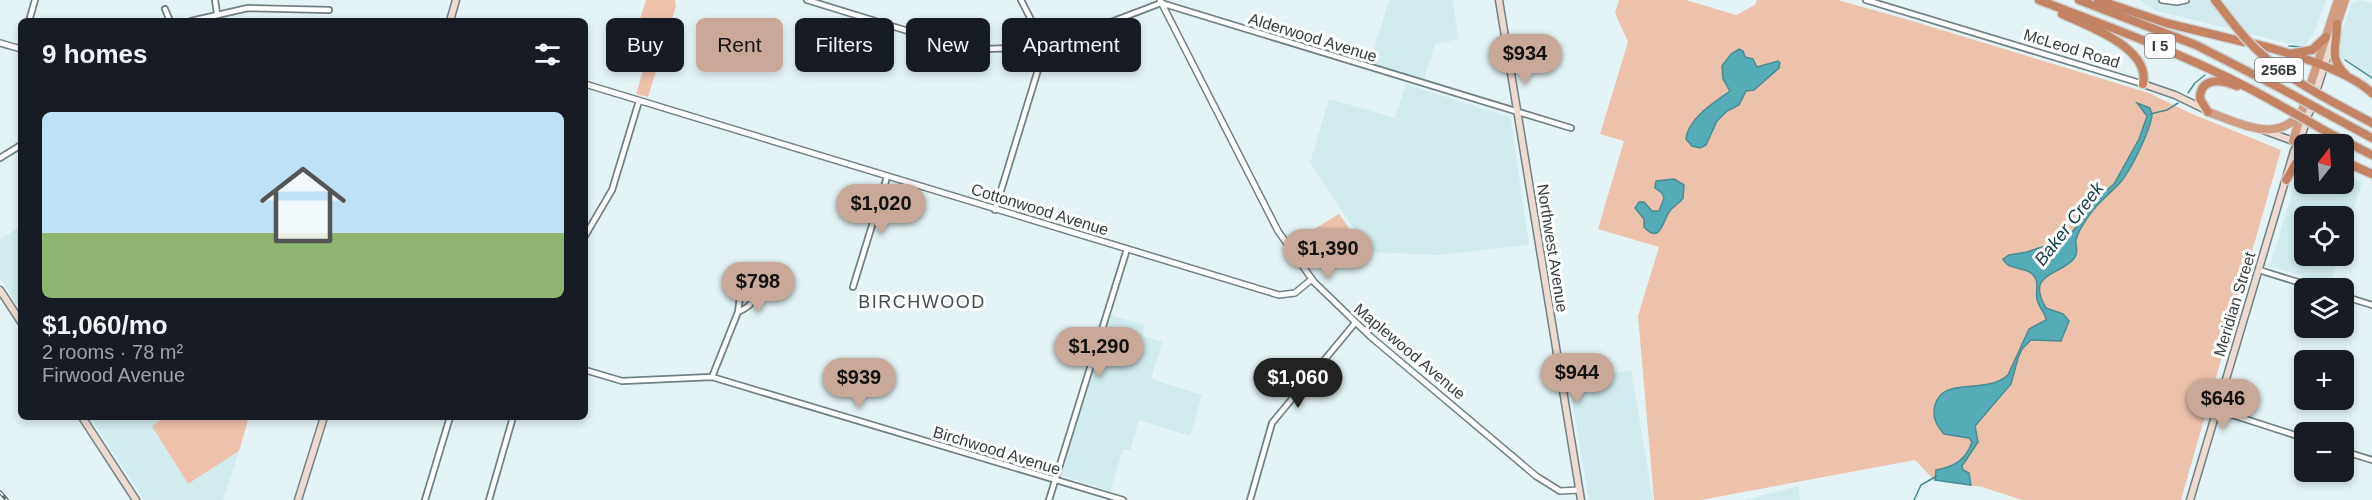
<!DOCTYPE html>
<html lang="en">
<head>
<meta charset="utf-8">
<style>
  body { margin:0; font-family:Helvetica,sans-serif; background:#242831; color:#f1f3f6; height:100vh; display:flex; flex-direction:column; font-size:22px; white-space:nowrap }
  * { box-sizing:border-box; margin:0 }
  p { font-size:20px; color:#9ea1a6 }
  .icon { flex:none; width:33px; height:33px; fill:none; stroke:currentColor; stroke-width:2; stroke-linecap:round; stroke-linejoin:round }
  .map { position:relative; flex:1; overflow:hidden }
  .panel { position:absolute; left:18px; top:18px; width:570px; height:402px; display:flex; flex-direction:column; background:#171b24; border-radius:9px; box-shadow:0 3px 9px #0003 }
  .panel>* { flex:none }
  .banner { position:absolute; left:606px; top:18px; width:570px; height:54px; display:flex; gap:12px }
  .needle { width:39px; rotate:17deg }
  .tools { position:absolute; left:2294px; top:134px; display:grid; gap:12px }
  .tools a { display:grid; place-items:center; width:60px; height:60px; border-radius:9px; background:#171b24; box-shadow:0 3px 9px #0003; font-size:30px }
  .price { position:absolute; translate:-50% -51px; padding:0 14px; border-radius:21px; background:#c8a999; color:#111; font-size:20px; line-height:39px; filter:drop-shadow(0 2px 3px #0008) }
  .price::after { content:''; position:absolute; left:50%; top:36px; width:18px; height:14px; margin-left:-9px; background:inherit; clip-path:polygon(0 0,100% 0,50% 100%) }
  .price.active { background:#222; color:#fff }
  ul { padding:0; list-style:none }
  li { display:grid; align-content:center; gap:12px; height:318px; padding:0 24px }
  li+li { border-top:2px solid #363941 }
  li span { display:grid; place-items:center; height:186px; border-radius:9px; color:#555 }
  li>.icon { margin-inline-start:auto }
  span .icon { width:108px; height:108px; fill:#fffc; stroke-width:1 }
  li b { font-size:26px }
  h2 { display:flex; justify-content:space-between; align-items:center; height:72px; padding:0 24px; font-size:26px }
  .chip { padding:0 21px; border-radius:9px; background:#171b24; box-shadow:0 3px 9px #0003; font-size:21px; line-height:54px }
  .chip.active { background:#c8a999; color:#111 }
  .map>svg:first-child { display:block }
  .built { fill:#d1ebee }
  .green { fill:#edc2ad }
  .water { fill:#54acb6; stroke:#4b8b92; stroke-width:1.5 }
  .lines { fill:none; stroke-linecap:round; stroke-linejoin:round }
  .stream { stroke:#4b8b92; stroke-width:1.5 }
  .minor-casing { stroke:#728183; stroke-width:8 }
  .tertiary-casing { stroke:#728183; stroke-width:8 }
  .secondary-casing { stroke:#728183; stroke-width:9 }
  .trunk-casing { stroke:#cfd1d1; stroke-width:10 }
  .motorway-casing { stroke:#cfd1d1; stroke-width:11 }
  .minor { stroke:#fff; stroke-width:4.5 }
  .tertiary { stroke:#fff; stroke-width:5 }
  .secondary { stroke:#eddad0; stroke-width:6 }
  .trunk { stroke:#d09c82; stroke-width:8 }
  .motorway { stroke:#c48363; stroke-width:8 }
  .rail-casing { stroke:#667071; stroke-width:4 }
  .rail { stroke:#fff; stroke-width:1.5; stroke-dasharray:4.5; stroke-linecap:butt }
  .motorway-bridge-casing { stroke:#cfd1d1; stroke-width:11; stroke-linecap:butt }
  .motorway-bridge { stroke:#c48363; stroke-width:8 }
  .labels { text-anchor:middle; stroke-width:6; stroke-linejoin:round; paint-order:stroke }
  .shield { fill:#fff; stroke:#737879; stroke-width:1.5 }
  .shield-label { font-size:15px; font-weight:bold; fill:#373e3f }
  .street-label { font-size:16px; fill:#373e3f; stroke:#fff }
  .water-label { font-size:18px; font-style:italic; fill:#174045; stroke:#fff }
  .neighbourhood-label { font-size:18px; letter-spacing:1.5px; fill:#425051; stroke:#fff }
</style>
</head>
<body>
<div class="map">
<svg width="2372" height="500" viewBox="0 0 2372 500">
  <rect width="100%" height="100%" fill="#e4f4f6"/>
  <g class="built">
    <polygon points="1389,0 1452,0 1459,39 1435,44 1424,79 1370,63"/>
    <polygon points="2139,0 2326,0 2313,35 2303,47 2157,11"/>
    <polygon points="2362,0 2372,3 2372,77 2341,58 2338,53 2340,39 2351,4"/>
    <polygon points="1406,84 1508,117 1511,121 1529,245 1440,255 1370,252 1310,163 1329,99 1395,118"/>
    <polygon points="2304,168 2304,183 2343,183 2343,173 2362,183 2343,244 2343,216 2304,216 2304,255 2340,255 2330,285 2270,266 2299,170"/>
    <polygon points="21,226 21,311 0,278 0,240"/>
    <polygon points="1110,315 1145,325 1142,335 1162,342 1151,379 1202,395 1190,436 1139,420 1130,450 1123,449 1110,491 1060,475"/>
    <polygon points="1631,370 1653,500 1589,500 1569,381"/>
    <polygon points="90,417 165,417 152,426 188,484 239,451 223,500 144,500"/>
    <polygon points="1798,486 1800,500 1744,500"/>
  </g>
  <g class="green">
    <polygon points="646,0 675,0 676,6 648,97 636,94 655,31 638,25"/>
    <polygon points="1619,0 1686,0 1736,15 1755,5 1757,0 1838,0 1912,21 2149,93 2190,113 2281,150 2181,500 2022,500 1982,487 1934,480 1915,460 1701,500 1654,500 1638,316 1659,247 1598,229 1624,141 1600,134 1628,42 1615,13"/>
    <polygon points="1339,214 1353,234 1308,268 1291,243"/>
    <polygon points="165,417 249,417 239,451 188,484 152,426"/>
  </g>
  <g class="water">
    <path d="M 1739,49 L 1743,51 L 1745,57 L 1753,59 L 1757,67 L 1778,61 L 1780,63 L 1779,68 L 1754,90 L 1746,91 L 1739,105 L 1727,111 L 1717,121 L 1706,145 L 1700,148 L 1692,146 L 1686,139 C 1688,118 1715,102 1730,91 L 1723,79 L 1722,66 L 1731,54 Z"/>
    <path d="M 2137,103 L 2150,108 L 2152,115 C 2150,131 2130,173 2118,185 C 2105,198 2093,207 2084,223 C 2081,228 2077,234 2076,240 C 2075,246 2079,251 2075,257 C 2063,276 2024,271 2046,308 L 2063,314 L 2069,321 L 2061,341 L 2031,340 L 2022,349 L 2018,358 L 2011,384 L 1975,426 L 1978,442 L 1962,466 L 1963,470 L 1969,473 L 1971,485 L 1935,480 L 1936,470 C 1954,467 1966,460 1972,442 L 1969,438 L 1944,434 C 1936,425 1932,417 1935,405 C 1944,375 1984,396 2008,375 L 2029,329 L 2046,320 C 2046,313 2038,307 2037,299 C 2035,289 2041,281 2031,273 C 2022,266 2009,271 2003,259 L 2009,255 L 2027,252 L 2068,238 L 2097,198 L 2114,184 L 2139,139 L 2147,116 Z"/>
    <path d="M 1674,179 L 1684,185 L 1683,198 C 1679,204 1673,206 1669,212 C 1663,221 1660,245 1644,227 L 1644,219 L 1635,208 L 1639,202 L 1644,202 L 1652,211 L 1659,211 L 1664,198 L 1662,193 L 1655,188 L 1656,181 Z"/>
  </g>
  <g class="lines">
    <g class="stream">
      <polyline points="2289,46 2303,47"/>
      <polyline points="2345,60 2372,78"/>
      <polyline points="2188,93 2195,83 2205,75"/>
      <polyline points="2150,114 2167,110 2178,103"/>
      <polyline points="1914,500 1921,485 1937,476"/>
    </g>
    <g class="minor-casing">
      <g id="minor">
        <polyline points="215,0 217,13"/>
        <polyline points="807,0 950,44 984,49 1045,47 1161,3 1571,128"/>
        <polyline points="1866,0 2143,84"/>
        <polyline points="165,9 170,21"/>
        <polyline points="29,21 35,0"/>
        <polyline points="191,21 248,8 329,10"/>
        <polyline points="0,158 21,145"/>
        <polyline points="995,210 1045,47 1021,0"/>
        <polyline points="585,236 612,190 639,101"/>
        <polyline points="2259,270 2317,288"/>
        <polyline points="853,287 887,177"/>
        <polyline points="2343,296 2372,305"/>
        <polyline points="585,370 622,381 712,377 1123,500"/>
        <path d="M 712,377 L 738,312 C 746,308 756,304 750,294 L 746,293 L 740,297 L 738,312"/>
        <polyline points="2217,410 2304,438"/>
        <polyline points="2343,451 2372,460"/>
        <polyline points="425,500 450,417"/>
        <polyline points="489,500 513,417"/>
        <polyline points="1049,500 1127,249"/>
        <polyline points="1250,500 1272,423 1355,323"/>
      </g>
    </g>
    <g class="tertiary-casing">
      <g id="tertiary">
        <polyline points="1160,0 1278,231 1314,282 1371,337 1536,476 1560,491 1579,490"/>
        <polyline points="2162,0 2177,2 2186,0"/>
        <polyline points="0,43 21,49"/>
        <polyline points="585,84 1279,295 1295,293 1312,279"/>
      </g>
    </g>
    <g class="secondary-casing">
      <g id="secondary">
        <polyline points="1499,0 1581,500"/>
        <polyline points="450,21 456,0"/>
        <polyline points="2143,84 2175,95 2208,111"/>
        <polyline points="2317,89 2333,39"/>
        <polyline points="2308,115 2311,109"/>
        <polyline points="2263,130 2296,142"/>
        <polyline points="0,290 21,322"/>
        <polyline points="82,417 136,500"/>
        <polyline points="298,500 324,417"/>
        <polyline points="2190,500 2294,151 2299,143 2305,125"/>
      </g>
    </g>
    <g class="trunk-casing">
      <g id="trunk">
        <polyline points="2337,24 2345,0"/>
        <polyline points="2310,86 2338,0"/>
        <polyline points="2302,111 2304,105"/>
        <path d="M 2208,112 C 2235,121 2271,142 2295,119"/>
        <polyline points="2293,141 2299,121"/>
      </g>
    </g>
    <g class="motorway-casing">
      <g id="motorway">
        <path d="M 2039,0 C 2120,31 2201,60 2276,103"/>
        <polyline points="2079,0 2196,45 2280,88"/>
        <polyline points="2098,0 2166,23 2244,42"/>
        <polyline points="2215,0 2236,27"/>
        <path d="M 2062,14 C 2088,26 2151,48 2143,84"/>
        <path d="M 2337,24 C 2337,46 2328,57 2345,74"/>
        <path d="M 2255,44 C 2288,52 2347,70 2372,93"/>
        <polyline points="2294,53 2312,50 2326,37"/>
        <polyline points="2331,101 2372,123"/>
        <path d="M 2208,112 L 2200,99 C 2200,76 2222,80 2237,86"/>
        <polyline points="2335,118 2372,138"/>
        <polyline points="2329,133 2372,155"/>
        <polyline points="2299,143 2304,145"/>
        <polyline points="2343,161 2372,174"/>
        <polyline points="2286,180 2296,163 2304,156"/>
      </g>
    </g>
    <use href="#minor" class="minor"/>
    <use href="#tertiary" class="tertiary"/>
    <use href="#secondary" class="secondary"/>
    <use href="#trunk" class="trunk"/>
    <use href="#motorway" class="motorway"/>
    <g class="rail-casing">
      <polyline id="rail" points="0,492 7,500"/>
    </g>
    <use href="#rail" class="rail"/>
    <g class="motorway-bridge-casing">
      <g id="motorway-bridge">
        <path d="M 2236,27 C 2262,60 2294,81 2331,101"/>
        <polyline points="2280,88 2335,118"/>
        <polyline points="2276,103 2329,133"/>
      </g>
    </g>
    <use href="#motorway-bridge" class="motorway-bridge"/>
  </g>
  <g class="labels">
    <g class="shield">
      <rect x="2145" y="34" width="30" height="24" rx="4.5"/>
      <rect x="2255" y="58" width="48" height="24" rx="4.5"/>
    </g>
    <g class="shield-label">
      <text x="2160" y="51">I 5</text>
      <text x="2279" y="75">256B</text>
    </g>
    <g class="street-label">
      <text transform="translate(1313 37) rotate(17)" y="6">Alderwood Avenue</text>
      <text transform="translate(2072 48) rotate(17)" y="6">McLeod Road</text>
      <text transform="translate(1040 209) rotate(17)" y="6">Cottonwood Avenue</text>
      <text transform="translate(1553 248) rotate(81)" y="6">Northwest Avenue</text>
      <text transform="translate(2234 304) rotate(-73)" y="6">Meridian Street</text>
      <text transform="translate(1410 351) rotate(40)" y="6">Maplewood Avenue</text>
      <text transform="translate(997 450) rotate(17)" y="6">Birchwood Avenue</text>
    </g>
    <g class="water-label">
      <text transform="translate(2069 224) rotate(-52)" y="6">Baker Creek</text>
    </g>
    <g class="neighbourhood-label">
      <text x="922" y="308">BIRCHWOOD</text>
    </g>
  </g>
</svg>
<div class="tools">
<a><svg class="needle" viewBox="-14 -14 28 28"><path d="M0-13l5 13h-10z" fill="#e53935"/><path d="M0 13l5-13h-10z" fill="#9ea1a6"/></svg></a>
<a><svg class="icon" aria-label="locate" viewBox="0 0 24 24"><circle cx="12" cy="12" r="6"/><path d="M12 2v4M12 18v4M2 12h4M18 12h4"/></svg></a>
<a><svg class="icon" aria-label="layers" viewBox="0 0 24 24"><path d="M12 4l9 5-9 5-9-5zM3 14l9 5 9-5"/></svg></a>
<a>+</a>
<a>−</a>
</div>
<b class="price" style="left:1525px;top:85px">$934</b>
<b class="price" style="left:881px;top:235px">$1,020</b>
<b class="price" style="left:1328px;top:280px">$1,390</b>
<b class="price" style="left:758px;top:313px">$798</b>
<b class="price" style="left:1099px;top:378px">$1,290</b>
<b class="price" style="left:1577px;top:404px">$944</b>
<b class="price" style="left:859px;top:409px">$939</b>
<b class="price active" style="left:1298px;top:409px">$1,060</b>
<b class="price" style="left:2223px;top:430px">$646</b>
<div class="banner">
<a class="chip">Buy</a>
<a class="chip active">Rent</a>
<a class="chip">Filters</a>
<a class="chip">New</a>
<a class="chip">Apartment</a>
</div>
<section class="panel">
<h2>9 homes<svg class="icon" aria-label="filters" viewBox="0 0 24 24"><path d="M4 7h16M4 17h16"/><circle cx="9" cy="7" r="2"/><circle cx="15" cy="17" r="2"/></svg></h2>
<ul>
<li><span style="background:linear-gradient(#bfe0f5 65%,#8fb573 0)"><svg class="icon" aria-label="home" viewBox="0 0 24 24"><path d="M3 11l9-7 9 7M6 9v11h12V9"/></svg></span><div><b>$1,060/mo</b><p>2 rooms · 78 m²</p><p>Firwood Avenue</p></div></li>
</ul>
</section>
</div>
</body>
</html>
